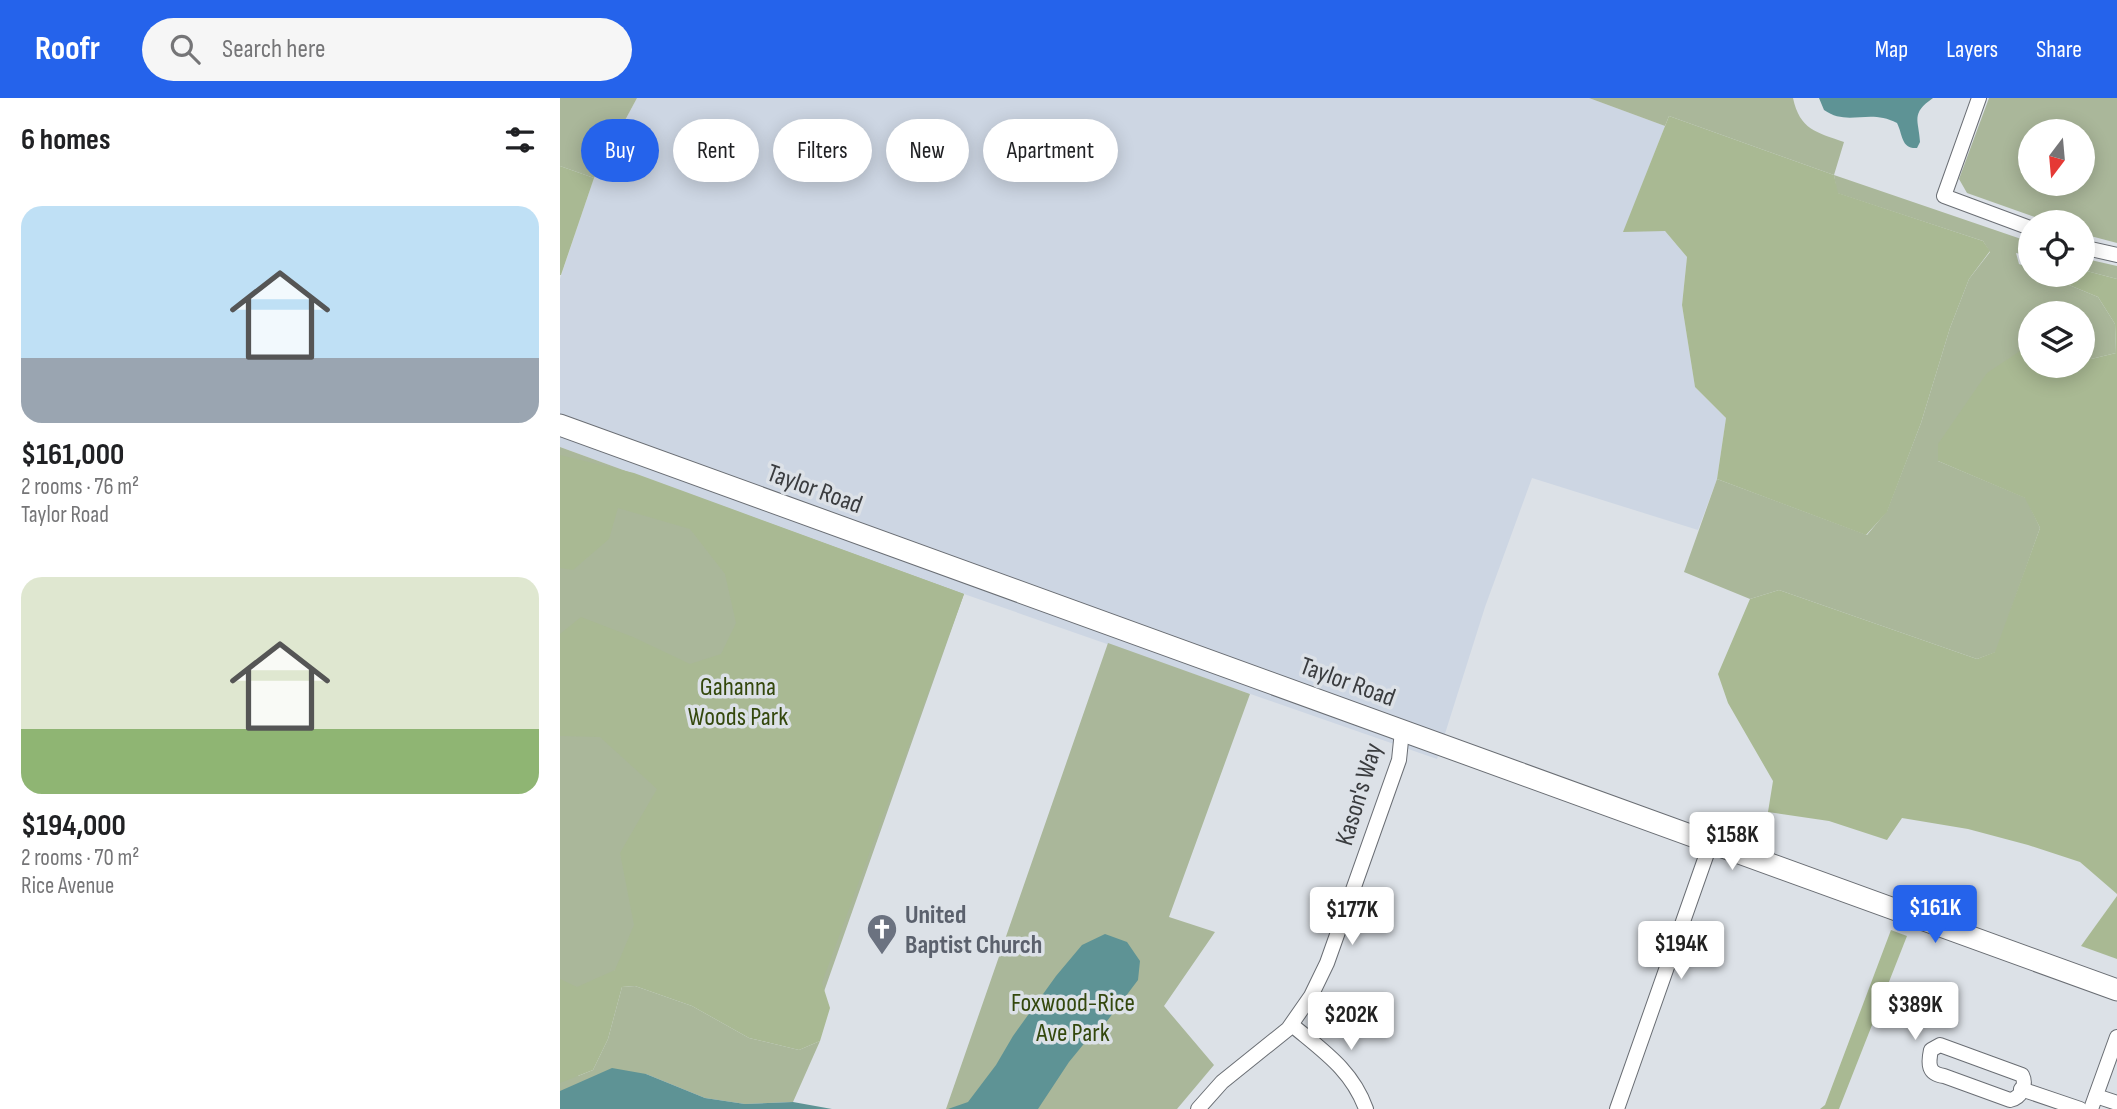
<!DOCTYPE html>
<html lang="en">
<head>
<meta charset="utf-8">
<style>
  body { margin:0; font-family:"Sofia Sans Condensed",sans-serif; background:#f6f6f6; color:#202124; height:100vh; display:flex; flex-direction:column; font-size:26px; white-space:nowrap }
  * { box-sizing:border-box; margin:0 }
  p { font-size:23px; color:#757577 }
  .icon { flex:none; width:38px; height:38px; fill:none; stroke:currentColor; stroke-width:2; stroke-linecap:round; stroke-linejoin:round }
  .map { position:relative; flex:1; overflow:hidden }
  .details { display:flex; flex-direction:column; background:#fff; width:560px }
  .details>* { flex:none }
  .top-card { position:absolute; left:21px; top:21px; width:665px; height:63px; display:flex; gap:14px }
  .needle { width:46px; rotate:196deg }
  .tools { position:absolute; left:1458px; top:21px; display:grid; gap:14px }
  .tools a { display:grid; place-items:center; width:77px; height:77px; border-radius:50%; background:#fff; box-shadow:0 4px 18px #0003; font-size:35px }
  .price { position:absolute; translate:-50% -60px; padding:0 16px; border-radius:7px; background:#fff; color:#222; font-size:23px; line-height:46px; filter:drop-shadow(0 2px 4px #0008) }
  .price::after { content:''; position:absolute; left:50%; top:42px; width:21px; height:16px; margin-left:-10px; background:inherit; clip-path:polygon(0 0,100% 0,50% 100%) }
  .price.selected { background:#2563eb; color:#fff }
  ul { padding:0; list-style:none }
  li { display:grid; align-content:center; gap:14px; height:371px; padding:0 21px }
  li span { display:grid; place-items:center; height:217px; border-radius:21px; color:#555 }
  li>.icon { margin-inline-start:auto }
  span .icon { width:126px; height:126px; fill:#fffc; stroke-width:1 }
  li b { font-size:30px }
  h2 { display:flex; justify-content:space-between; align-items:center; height:84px; padding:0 21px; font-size:30px }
  .tag { padding:0 24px; border-radius:32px; background:#fff; box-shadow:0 4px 18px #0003; font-size:24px; line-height:63px }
  .tag.selected { background:#2563eb; color:#fff }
  header { display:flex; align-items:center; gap:42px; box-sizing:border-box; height:98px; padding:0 35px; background:#2563eb; color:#fff }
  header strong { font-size:33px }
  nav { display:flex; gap:38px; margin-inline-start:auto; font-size:24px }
  .search { width:490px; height:63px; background:#f6f6f6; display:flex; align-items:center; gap:18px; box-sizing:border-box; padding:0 24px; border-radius:38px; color:#757577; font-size:26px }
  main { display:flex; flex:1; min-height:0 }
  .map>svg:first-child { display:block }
  .built { fill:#cdd6e3 }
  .green { fill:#aab79a; fill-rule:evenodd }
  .forest { fill:#a9b993 }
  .water { fill:#5e9395 }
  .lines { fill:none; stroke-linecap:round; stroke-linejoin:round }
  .minor-casing { stroke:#6a6e74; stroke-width:16 }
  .secondary-casing { stroke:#6a6e74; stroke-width:23 }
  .minor { stroke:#fff; stroke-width:14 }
  .secondary { stroke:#fff; stroke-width:21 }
  .labels { text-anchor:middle; stroke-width:7; stroke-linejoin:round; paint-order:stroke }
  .street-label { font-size:26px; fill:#3a3c3f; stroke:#dce1e7 }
  .park-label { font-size:26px; fill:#34480d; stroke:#dce1e7 }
  .worship-label { font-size:26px; font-weight:bold; fill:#5b616d; stroke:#dce1e7; text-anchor:start }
</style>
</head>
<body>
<header>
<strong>Roofr</strong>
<div class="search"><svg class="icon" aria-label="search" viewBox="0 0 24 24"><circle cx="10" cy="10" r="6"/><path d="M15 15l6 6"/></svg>Search here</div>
<nav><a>Map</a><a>Layers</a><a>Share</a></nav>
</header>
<main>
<section class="details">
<h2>6 homes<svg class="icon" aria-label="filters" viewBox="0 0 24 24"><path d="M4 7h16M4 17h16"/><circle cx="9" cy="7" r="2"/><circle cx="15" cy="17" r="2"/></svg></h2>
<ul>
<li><span style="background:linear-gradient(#bfe0f5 70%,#9aa5b1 0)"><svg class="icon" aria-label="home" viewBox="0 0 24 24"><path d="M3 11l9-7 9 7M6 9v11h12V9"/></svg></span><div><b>$161,000</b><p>2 rooms · 76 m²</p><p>Taylor Road</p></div></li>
<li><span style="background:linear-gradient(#dfe7d0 70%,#8fb573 0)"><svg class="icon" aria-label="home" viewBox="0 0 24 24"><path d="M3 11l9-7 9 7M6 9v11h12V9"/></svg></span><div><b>$194,000</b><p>2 rooms · 70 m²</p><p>Rice Avenue</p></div></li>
</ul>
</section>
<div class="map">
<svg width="1557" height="1011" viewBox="0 0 1557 1011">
  <rect width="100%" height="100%" fill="#dce1e7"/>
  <polygon class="built" points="77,0 1029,0 1105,28 1064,133 1105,133 1127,159 1122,207 1135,289 1166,320 1157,381 1138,432 972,380 925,509 877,661 404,496 0,349 0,181 34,80"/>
  <g class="green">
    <polygon points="0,0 77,0 34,80 0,68"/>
    <path d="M 1029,0 L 1233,0 C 1240,32 1256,34 1284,44 L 1274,77 L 1470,144 L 1470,158 L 1456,155 L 1459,166 L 1470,170 L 1470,177 L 1485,177 L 1538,199 L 1555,226 L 1556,255 L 1531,261 L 1523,260 L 1522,215 L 1470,215 L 1470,252 L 1463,251 L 1378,363 L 1466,400 L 1480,430 L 1436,554 L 1417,561 L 1219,492 L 1190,501 L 1124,474 L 1157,381 L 1307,437 L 1327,413 L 1361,325 L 1390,230 L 1409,181 L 1430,154 L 1423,143 L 1277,95 L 1274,77 L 1109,18 L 1105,28 Z"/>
    <path d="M 1429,0 L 1557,0 L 1557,145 L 1523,136 L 1522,124 L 1489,124 L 1407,95 L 1399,81 ZM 1470,33 L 1522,33 L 1522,86 L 1470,86 Z"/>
    <polygon points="1522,160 1557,168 1557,181 1523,172"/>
    <polygon points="0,349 404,496 248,939 55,872 18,978 33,972 48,941 62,889 75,888 132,908 189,940 239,952 260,943 233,1004 185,1006 145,1000 86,976 0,1011"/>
    <polygon points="548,545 690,596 609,819 655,834 604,908 654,967 617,1011 386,1011"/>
  </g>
  <g class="forest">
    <polygon points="1109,18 1274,77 1278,95 1423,143 1430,153 1409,181 1390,230 1361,325 1327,414 1306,437 1157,381 1166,320 1135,289 1122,207 1127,159 1105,133 1063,134"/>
    <polygon points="0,68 34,80 1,177 0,177"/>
    <polygon points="1523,172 1557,181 1557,796 1520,764 1468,747 1408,731 1342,720 1327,742 1269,723 1208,714 1213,683 1168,605 1158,576 1190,501 1219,492 1417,561 1435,554 1480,430 1465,400 1378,363 1378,346 1427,275 1463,251 1470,252 1470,268 1522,268 1523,260 1531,261 1556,255 1555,226 1538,199 1485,177 1522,177"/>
    <polygon points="0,357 74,375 404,496 262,885 270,910 260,943 239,952 189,940 132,908 75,888 62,889 48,941 33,972 0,985 0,881 17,889 55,872 74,827 60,755 97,691 40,639 0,638 0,536 21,519 73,539 130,566 161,556 176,525 165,476 130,431 58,410 49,441 13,472 0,470"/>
    <polygon points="1557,798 1557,861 1521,848"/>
    <polygon points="1331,832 1347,838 1279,1011 1260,1011 1265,1007"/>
  </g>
  <g class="water">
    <path d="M 1259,0 L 1373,0 C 1350,16 1359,22 1360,44 L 1357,50 C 1341,51 1343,37 1337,25 C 1309,10 1288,29 1264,12 Z"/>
    <polygon points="545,836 567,844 580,863 578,882 544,927 527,942 509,964 478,1011 388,1011 408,1004 436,967 453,938 496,878 522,847"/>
    <polygon points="52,970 86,976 145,1000 185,1006 233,1004 272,1011 0,1011 0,993"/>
  </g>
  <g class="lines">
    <g class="minor-casing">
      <g id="minor">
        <polyline points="1419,0 1384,98 1470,130"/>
        <polyline points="1522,149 1557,157"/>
        <path d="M 732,927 C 763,953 792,972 806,1011"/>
        <path d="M 1380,947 L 1462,977 C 1467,987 1461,1000 1450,1002 L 1384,978 C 1368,976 1368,966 1371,952 Z"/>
        <polyline points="1461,991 1520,1011"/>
        <polyline points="1536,998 1557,1005"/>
        <polyline points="638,1011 662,984 728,931 751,898 767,865 839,662 842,633"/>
        <polyline points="1057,1011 1151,744"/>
        <polyline points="1531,1011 1557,939"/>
      </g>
    </g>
    <g class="secondary-casing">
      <polyline id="secondary" points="0,327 1557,892"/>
    </g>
    <use href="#minor" class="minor"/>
    <use href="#secondary" class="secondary"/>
  </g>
  <defs>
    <g id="church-pin" transform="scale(1.575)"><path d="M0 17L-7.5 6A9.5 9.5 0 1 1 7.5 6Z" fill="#6b7280" stroke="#dce1e7"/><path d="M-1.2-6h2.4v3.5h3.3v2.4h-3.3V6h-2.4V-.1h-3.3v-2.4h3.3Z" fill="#fff"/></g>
  </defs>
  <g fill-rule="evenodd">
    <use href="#church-pin" x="322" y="831"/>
  </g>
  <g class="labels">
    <g class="street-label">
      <text transform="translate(255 390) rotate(20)" y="9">Taylor Road</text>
      <text transform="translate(788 583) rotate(20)" y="9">Taylor Road</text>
      <text transform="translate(798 696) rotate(-73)" y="9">Kason's Way</text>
    </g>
    <g class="park-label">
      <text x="178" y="597">Gahanna<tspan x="178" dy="30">Woods Park</tspan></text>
      <text x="513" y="913">Foxwood-Rice<tspan x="513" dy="30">Ave Park</tspan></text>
    </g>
    <g class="worship-label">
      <text x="345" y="825">United<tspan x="345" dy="30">Baptist Church</tspan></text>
    </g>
  </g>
</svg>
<div class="tools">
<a><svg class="needle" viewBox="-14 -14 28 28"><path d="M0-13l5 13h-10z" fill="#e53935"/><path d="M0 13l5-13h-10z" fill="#757577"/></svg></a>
<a><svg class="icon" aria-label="locate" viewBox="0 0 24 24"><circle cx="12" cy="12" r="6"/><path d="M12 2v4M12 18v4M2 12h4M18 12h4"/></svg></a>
<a><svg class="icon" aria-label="layers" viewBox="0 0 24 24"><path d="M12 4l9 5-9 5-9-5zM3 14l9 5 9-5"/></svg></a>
</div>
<b class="price" style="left:1172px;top:774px">$158K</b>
<b class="price selected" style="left:1375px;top:847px">$161K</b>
<b class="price" style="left:792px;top:849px">$177K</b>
<b class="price" style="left:1121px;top:883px">$194K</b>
<b class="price" style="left:1355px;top:944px">$389K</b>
<b class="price" style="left:791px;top:954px">$202K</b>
<div class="top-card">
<a class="tag selected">Buy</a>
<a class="tag">Rent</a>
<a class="tag">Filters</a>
<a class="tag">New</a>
<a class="tag">Apartment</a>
</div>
</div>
</main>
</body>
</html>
